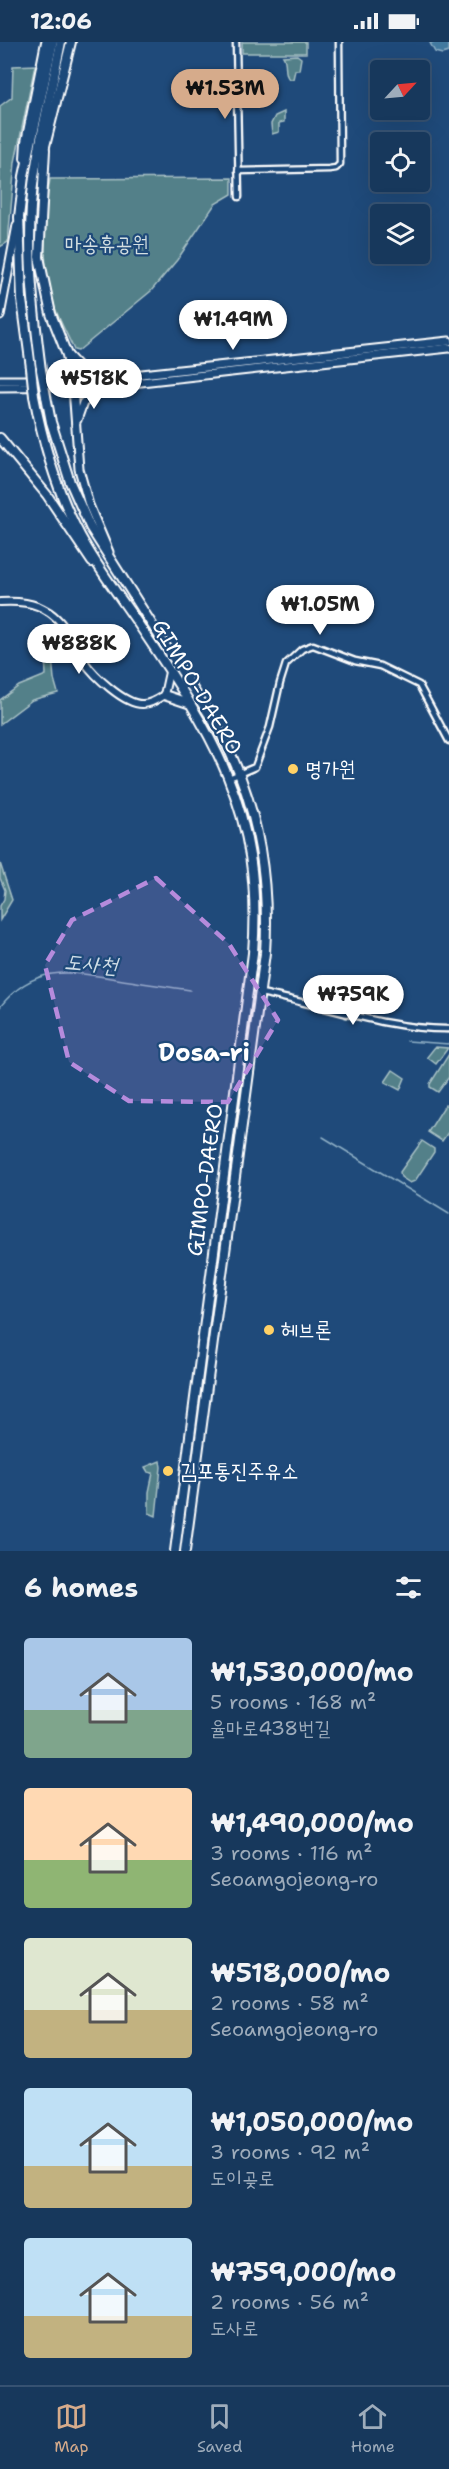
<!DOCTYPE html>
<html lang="en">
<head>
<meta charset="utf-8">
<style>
  body { margin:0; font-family:"Shantell Sans","Poor Story",sans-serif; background:#244365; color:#f1f3f6; height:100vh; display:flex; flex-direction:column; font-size:22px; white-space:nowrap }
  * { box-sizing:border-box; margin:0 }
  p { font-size:20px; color:#9eacbb }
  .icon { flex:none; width:33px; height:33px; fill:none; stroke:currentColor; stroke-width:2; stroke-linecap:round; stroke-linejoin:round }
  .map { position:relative; height:1509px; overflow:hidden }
  .drawer { display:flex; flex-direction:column; background:#17385c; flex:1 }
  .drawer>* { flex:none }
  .needle { width:39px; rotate:64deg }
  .fabs { position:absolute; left:370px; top:18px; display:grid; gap:12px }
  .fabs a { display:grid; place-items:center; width:60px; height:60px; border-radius:6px; background:#17385c; box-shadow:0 6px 24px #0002,0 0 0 2px #365272; font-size:30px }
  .price { position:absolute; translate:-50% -51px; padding:0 14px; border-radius:21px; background:#fff; color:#222; font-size:20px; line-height:39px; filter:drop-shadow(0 2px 3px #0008) }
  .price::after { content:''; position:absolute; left:50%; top:36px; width:18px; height:14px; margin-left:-9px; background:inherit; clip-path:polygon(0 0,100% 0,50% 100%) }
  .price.active { background:#d6ab8b; color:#111 }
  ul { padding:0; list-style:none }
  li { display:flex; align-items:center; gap:18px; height:150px; padding:0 24px }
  li span { display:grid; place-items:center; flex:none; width:168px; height:120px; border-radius:6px; color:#555 }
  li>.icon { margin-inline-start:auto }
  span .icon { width:72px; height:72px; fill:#fffc; stroke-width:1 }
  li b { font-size:26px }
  h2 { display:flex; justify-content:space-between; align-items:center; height:72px; padding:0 24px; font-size:26px }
  .status { display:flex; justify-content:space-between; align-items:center; height:42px; padding:0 30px; background:#17385c; direction:ltr }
  .status svg { height:16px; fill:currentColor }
  .dock { display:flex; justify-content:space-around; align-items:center; height:84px; border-top:2px solid #365272; background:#17385c; font-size:16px; color:#9eacbb }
  .dock a { display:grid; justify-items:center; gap:3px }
  .dock .active { color:#d6ab8b }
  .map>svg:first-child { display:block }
  .green { fill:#528089; stroke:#a8c0c4; stroke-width:1.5 }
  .water { fill:#42799f; stroke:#8eafc5; stroke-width:1.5 }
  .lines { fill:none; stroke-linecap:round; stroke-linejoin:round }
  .stream { stroke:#8eafc5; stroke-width:1.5 }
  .minor-casing { stroke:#fff; stroke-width:9 }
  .tertiary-casing { stroke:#fff; stroke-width:10 }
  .secondary-casing { stroke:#fff; stroke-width:11 }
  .primary-casing { stroke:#fff; stroke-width:12 }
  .minor { stroke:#1f4a7a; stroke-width:4.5 }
  .tertiary { stroke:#1f4a7a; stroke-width:6 }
  .secondary { stroke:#1f4a7a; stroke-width:7 }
  .primary { stroke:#1f4a7a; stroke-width:8 }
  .primary-bridge-casing { stroke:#fff; stroke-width:12; stroke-linecap:butt }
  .primary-bridge { stroke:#1f4a7a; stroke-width:8 }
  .marked { fill:#b68bdc; fill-opacity:0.2; stroke:#b68bdc; stroke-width:4.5; stroke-dasharray:12 8; stroke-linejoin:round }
  .poi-dot { fill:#ffd166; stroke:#1f4a7a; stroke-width:2 }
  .labels { text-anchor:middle; stroke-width:4.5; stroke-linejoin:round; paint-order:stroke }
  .park-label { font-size:21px; fill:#d4dfe2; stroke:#1f4a7a }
  .street-label { font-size:21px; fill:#fff; stroke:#1f4a7a }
  .poi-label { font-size:21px; fill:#fff; stroke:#1f4a7a; text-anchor:start }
  .water-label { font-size:22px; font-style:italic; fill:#d0dee7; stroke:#1f4a7a }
  .quarter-label { font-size:24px; font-weight:bold; fill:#fff; stroke:#1f4a7a }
</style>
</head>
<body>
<div class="status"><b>12:06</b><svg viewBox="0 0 49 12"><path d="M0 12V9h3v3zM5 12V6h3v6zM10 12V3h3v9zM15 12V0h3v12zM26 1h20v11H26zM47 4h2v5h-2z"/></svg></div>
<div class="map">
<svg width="449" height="1509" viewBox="0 0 449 1509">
  <rect width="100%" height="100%" fill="#1f4a7a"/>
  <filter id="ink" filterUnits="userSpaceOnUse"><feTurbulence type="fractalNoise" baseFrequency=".0167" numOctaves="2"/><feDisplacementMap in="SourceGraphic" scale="12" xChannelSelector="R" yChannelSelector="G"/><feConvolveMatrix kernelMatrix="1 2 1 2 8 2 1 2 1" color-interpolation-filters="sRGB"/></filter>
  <g filter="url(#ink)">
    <g class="green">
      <rect x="242" y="0" width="64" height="11"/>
      <path d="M 297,13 L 301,16 L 299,28 L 295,28 L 293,37 L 289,37 C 283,31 288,21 283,14 Z"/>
      <polygon points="35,23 15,120 8,200 0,205 0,64 12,55 13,24"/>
      <polygon points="284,70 284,80 279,81 279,90 272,92 271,82 275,74"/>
      <path d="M 232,136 L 232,152 L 215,162 L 177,218 L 151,249 L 78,309 L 74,308 C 68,294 60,280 55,266 C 41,223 43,182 50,137 Z"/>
      <polygon points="44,590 50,592 54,637 58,651 32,658 0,682 0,658 19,644 46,633"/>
      <polygon points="0,821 12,858 0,878 0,864 4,857 5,848 0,836"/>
      <polygon points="435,1005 448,1006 436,1022 427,1015"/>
      <polygon points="449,1012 449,1035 438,1050 430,1045 430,1042"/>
      <polygon points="393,1028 405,1036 400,1048 385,1040"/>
      <polygon points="445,1063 449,1063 449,1089 442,1099 428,1090"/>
      <polygon points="422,1099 434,1107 434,1110 415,1139 410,1141 401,1135 400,1130"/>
      <polygon points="160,1419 161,1425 156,1474 149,1471 149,1450 153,1431 148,1430 145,1425"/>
    </g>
    <polygon class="water" points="434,0 449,0 449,10 442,12 435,10 430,1"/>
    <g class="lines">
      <g class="stream">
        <path d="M 0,965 C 34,922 69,929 117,937 C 141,941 165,944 190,948"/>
        <polyline points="345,976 362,979"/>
        <polyline points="369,980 449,991"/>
        <polyline points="407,999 449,1002"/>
        <polyline points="323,1095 449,1172"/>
      </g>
      <g class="minor-casing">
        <g id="minor">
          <polyline points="236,0 239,155"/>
          <polyline points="238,129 329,127 336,126 340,122 339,0"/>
          <polyline points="229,736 255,725 270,685 280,641 286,622 302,607 313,603 355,619 380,624 419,643 449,699"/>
          <path d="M 260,951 C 321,962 387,988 449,987"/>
        </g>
      </g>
      <g class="tertiary-casing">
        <path id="tertiary" d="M 0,560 C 18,559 34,560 49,570 C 68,583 72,602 84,619 C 94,634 125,663 143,662 C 151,662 158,657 164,653 L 169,630"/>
      </g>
      <g class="secondary-casing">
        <g id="secondary">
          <polyline points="0,274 17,183"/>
          <polyline points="0,338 71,338 104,336 449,299"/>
          <polyline points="0,345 105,344 449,306"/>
          <polyline points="73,346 79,427 89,463 109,510"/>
          <polyline points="77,378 83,361 102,345"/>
        </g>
      </g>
      <g class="primary-casing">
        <g id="primary">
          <polyline points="45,108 39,215 51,272 67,313 73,346"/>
          <polyline points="43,112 71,0"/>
          <polyline points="25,116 26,100 46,0"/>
          <polyline points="68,314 82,329 104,336"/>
          <polyline points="31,326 22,258 19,175 24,134 53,0"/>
          <path d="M 41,328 C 33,265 25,199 34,135 C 41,90 52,45 61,0"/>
          <path d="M 34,354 C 44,406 59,458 86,504 C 101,530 120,555 137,580 C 213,692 264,769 253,911 L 175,1509"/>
          <path d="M 46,354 L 51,380 L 70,440 L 90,485 L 219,688 C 257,758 270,832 265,911 L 185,1509"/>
          <polyline points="0,396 47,453 92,520"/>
          <polyline points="164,653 188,661"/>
        </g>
      </g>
      <use href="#minor" class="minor"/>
      <use href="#tertiary" class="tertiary"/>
      <use href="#secondary" class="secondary"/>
      <use href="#primary" class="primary"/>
      <g class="primary-bridge-casing">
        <g id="primary-bridge">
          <polyline points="31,326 34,354"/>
          <polyline points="41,328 46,354"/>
        </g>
      </g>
      <use href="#primary-bridge" class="primary-bridge"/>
    </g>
  </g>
  <path class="marked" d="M 156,836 L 229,902 L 278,978 L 228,1060 L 129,1059 L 69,1020 L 45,923 L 72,878 Z"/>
  <g class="poi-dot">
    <circle cx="293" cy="727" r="6"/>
    <circle cx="269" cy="1288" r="6"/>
    <circle cx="168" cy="1429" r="6"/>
  </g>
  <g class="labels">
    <g class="park-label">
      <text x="107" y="209">마송휴공원</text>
    </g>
    <g class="street-label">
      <text transform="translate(197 645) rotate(59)" y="7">GIMPO-DAERO</text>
      <text transform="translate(205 1138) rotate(-82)" y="7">GIMPO-DAERO</text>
    </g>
    <g class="poi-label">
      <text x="305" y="734">명가원</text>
      <text x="281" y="1295">헤브론</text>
      <text x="180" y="1436">김포통진주유소</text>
    </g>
    <g class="water-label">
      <text transform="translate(91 921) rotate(5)" y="8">도사천</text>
    </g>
    <g class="quarter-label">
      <text x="204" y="1019">Dosa-ri</text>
    </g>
  </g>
</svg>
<div class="fabs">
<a><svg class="needle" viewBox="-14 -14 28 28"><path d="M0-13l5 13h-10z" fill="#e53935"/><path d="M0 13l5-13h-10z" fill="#9eacbb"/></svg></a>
<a><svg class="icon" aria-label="locate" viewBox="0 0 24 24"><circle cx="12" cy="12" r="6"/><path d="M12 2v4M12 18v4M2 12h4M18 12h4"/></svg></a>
<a><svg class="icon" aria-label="layers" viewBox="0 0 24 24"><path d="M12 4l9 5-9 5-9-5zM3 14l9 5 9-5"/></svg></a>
</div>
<b class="price active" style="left:225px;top:78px">₩1.53M</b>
<b class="price" style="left:233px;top:309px">₩1.49M</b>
<b class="price" style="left:94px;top:368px">₩518K</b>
<b class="price" style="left:320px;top:594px">₩1.05M</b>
<b class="price" style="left:79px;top:633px">₩888K</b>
<b class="price" style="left:353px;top:984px">₩759K</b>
</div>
<section class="drawer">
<h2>6 homes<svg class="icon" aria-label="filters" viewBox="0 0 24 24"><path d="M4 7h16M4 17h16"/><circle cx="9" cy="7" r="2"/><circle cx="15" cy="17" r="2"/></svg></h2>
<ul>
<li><span style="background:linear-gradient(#a9c7e8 60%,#7fa58c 0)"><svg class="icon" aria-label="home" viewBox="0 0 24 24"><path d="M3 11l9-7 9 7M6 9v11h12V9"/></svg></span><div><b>₩1,530,000/mo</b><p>5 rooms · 168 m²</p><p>율마로438번길</p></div></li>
<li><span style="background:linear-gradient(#ffd9b3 60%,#8fb573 0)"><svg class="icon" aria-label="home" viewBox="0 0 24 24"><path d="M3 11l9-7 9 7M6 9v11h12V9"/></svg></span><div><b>₩1,490,000/mo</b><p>3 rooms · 116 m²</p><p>Seoamgojeong-ro</p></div></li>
<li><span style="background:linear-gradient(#dfe7d0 60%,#c2b280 0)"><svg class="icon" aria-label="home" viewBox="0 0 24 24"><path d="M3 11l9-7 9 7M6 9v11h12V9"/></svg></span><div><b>₩518,000/mo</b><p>2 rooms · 58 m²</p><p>Seoamgojeong-ro</p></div></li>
<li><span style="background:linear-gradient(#bfe0f5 65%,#c2b280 0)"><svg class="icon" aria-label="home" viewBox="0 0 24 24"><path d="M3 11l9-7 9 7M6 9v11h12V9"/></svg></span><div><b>₩1,050,000/mo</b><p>3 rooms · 92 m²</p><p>도이곶로</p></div></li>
<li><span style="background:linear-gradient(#bfe0f5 65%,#c2b280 0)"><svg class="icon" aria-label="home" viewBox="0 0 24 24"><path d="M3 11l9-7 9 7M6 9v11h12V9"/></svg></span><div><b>₩759,000/mo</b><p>2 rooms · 56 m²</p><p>도사로</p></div></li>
</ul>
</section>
<nav class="dock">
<a class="active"><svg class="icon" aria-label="map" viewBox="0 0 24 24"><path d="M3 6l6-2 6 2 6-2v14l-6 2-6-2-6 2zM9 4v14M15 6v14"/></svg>Map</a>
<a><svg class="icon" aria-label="saved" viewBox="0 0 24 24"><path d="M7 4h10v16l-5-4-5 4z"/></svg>Saved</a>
<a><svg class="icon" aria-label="home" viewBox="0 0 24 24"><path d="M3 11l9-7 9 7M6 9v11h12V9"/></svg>Home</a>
</nav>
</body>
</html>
